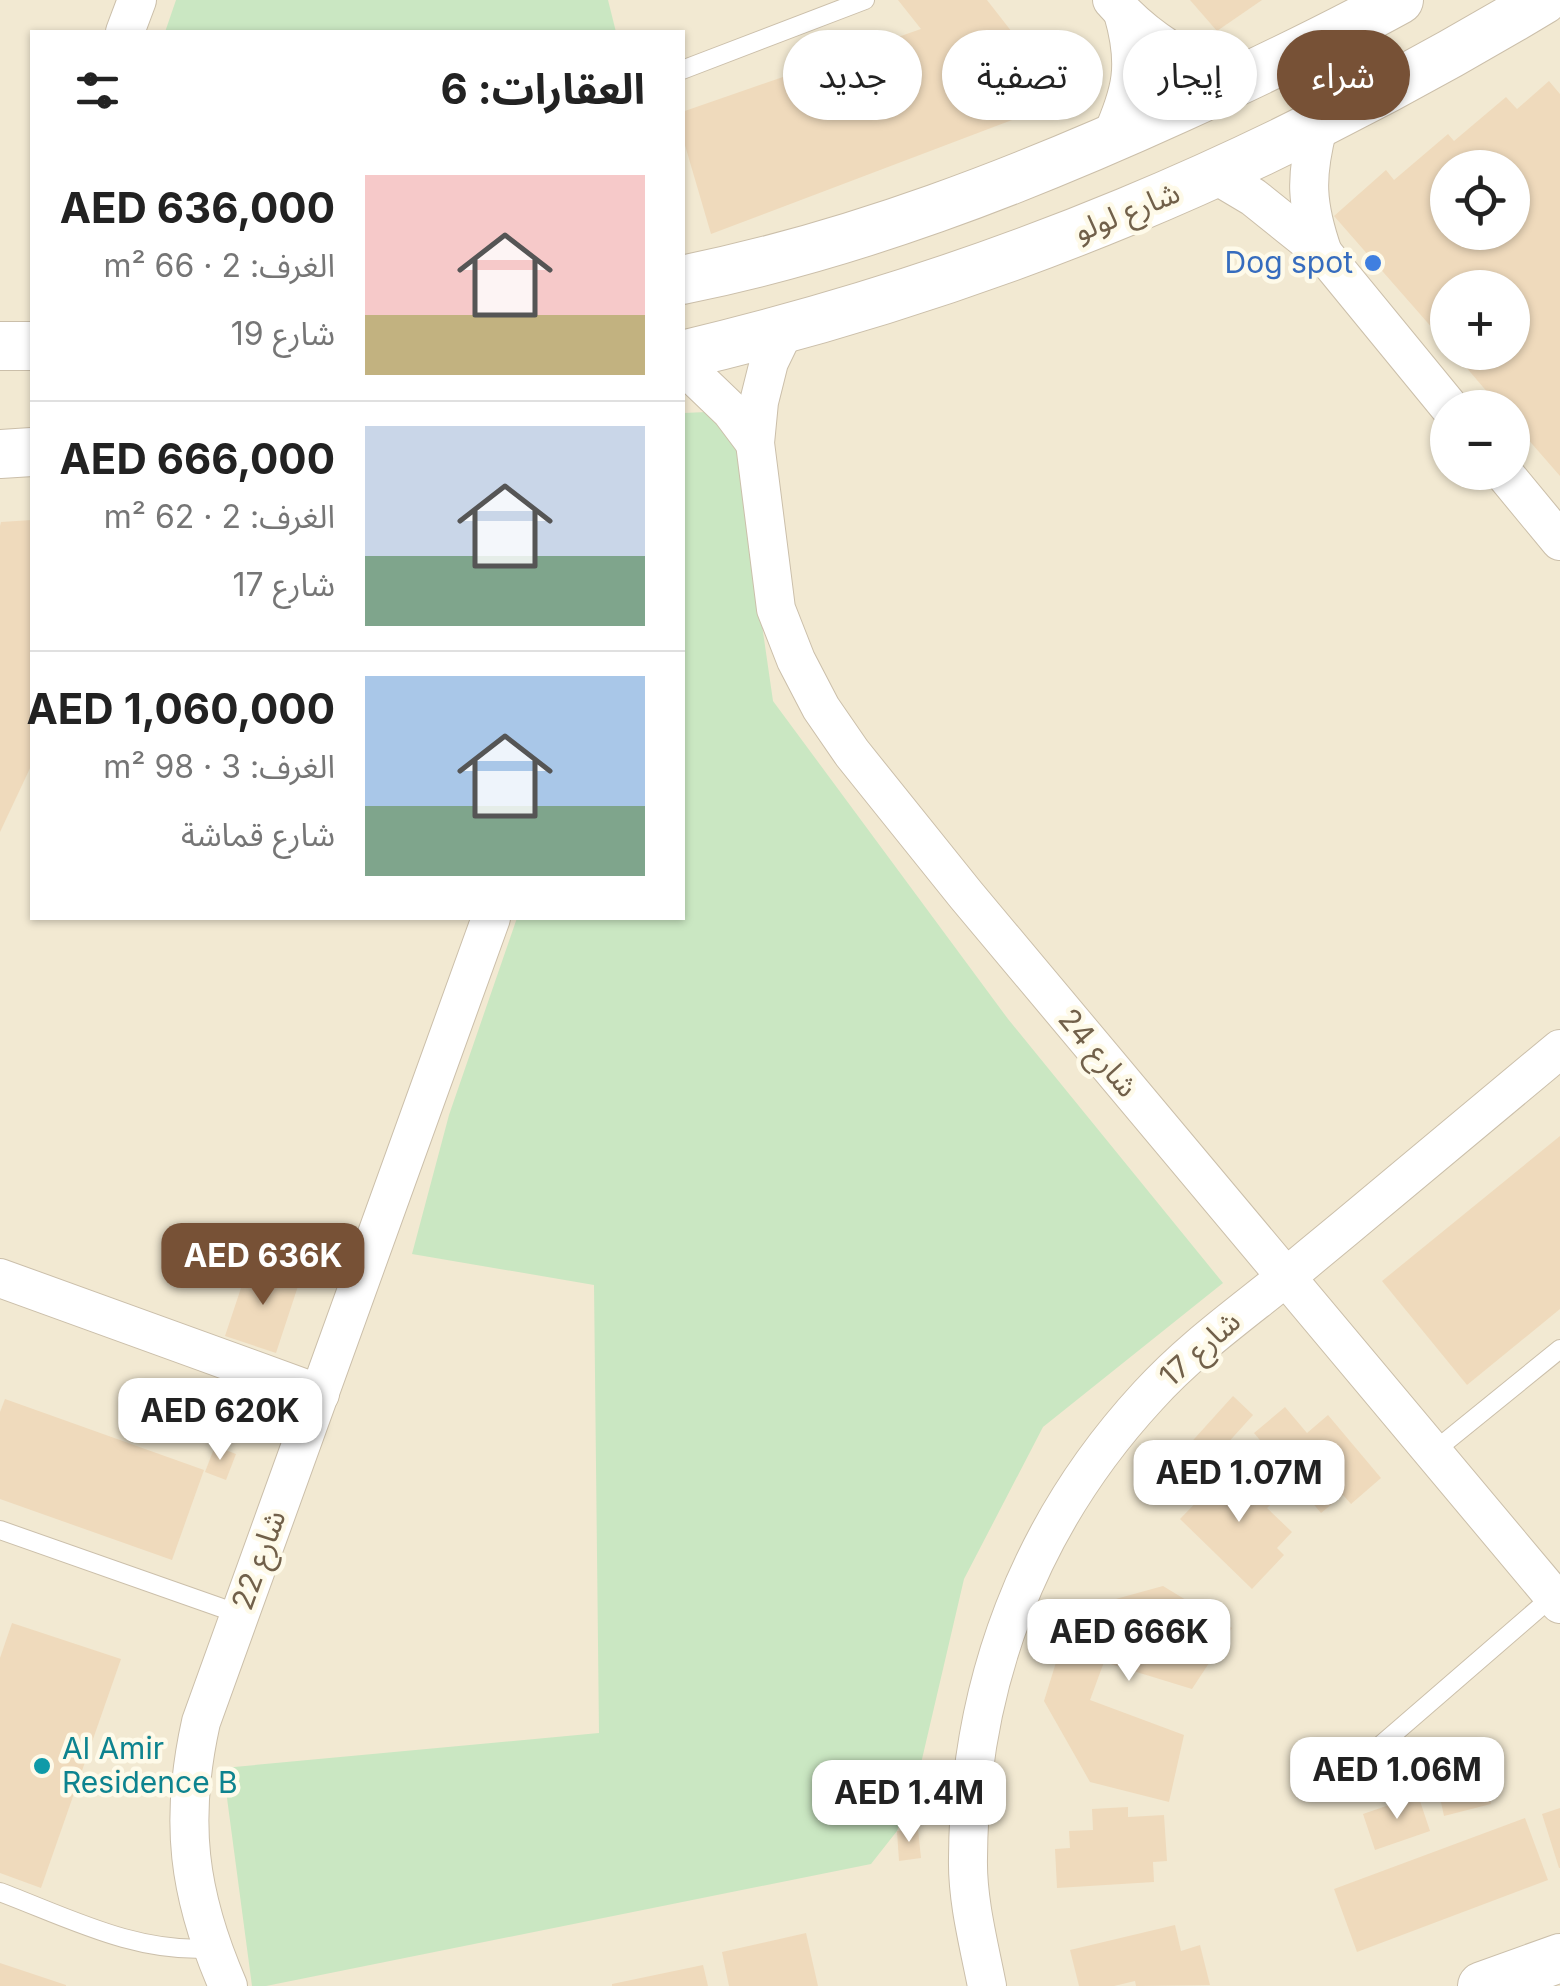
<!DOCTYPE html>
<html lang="ar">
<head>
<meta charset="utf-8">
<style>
  body { margin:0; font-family:Inter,"Noto Sans Arabic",sans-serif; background:#f2f2f2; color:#222; direction:rtl; height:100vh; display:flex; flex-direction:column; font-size:38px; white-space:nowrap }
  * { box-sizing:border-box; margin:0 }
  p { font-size:32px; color:#767676 }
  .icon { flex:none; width:55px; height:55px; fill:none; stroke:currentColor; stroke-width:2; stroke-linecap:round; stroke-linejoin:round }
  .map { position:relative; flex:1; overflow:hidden; direction:ltr }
  .side { position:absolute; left:30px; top:30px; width:655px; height:890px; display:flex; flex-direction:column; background:#fff; border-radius:0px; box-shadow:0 2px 8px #0004; direction:rtl }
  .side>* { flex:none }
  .top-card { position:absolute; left:715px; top:30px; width:695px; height:90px; direction:rtl; display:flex; gap:20px }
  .controls { position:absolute; left:1430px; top:150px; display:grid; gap:20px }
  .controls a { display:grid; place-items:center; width:100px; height:100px; border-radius:50%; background:#fff; box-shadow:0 2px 8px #0004; font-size:50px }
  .price { position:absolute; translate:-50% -85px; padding:0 22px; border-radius:20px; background:#fff; color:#222; font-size:32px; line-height:65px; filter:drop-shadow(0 2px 5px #0008) }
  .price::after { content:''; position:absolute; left:50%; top:60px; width:30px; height:22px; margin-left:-15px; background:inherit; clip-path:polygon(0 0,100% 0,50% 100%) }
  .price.on { background:#775136; color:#fff }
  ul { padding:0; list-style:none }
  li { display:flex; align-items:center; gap:30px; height:250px; padding:0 40px }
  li+li { border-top:2px solid #e0e0e0 }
  li span { display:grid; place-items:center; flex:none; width:280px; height:200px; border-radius:0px; color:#555 }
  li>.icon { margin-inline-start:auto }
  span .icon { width:120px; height:120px; fill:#fffc; stroke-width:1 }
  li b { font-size:42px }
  h2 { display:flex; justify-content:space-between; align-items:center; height:120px; padding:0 40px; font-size:42px }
  .chip { padding:0 35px; border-radius:45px; background:#fff; box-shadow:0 2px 8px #0004; font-size:35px; line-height:90px }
  .chip.on { background:#775136; color:#fff }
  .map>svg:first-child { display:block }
  .residential { fill:#f2e9d2; fill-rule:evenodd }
  .green { fill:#cae7c2 }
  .building { fill:#efdabc; fill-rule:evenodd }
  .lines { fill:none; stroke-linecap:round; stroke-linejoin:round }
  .service-casing { stroke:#cbbfaa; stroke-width:20 }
  .minor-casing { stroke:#cbbfaa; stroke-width:40 }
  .tertiary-casing { stroke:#cbbfaa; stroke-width:50 }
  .service { stroke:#fff; stroke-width:18 }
  .minor { stroke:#fff; stroke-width:38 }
  .tertiary { stroke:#fff; stroke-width:48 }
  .shop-dot { fill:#3f7fe0; stroke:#fefae9; stroke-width:4 }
  .culture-dot { fill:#0f9aa8; stroke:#fefae9; stroke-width:4 }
  .labels { text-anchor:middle; stroke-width:9; stroke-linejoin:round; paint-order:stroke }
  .street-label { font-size:30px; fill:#71604a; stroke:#fefae9 }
  .shop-label { font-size:30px; fill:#366cbe; stroke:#fefae9; text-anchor:end }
  .culture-label { font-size:30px; fill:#0d838f; stroke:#fefae9; text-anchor:start }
</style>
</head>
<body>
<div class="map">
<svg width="1560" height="1986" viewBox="0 0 1560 1986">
  <rect width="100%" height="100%" fill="#fbf6e3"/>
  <path class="residential" d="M 0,0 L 1560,0 L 1560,1986 L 0,1986 ZM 32,32 L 682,32 L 682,918 L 32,918 ZM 1448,168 L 1512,168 L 1512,232 L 1448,232 ZM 1448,288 L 1512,288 L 1512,352 L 1448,352 ZM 1448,408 L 1512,408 L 1512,472 L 1448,472 Z"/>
  <g class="green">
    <polygon points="176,0 608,0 616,32 165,32"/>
    <polygon points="731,411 773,701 1008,1019 1223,1283 1043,1427 964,1579 919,1772 897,1831 871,1864 266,1986 252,1986 223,1768 599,1733 594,1285 412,1254 449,1115 517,918 682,918 683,413"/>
  </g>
  <g class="building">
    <polygon points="898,0 987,0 1065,100 711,234 682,135 682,112 921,29"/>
    <polygon points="1190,0 1262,0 1217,31"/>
    <path d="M 1549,81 L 1560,94 L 1560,476 L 1512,421 L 1512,408 L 1501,408 L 1453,352 L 1512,352 L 1512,288 L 1448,288 L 1448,346 L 1334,216 L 1386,170 L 1394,180 L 1448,134 L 1454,141 L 1506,97 L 1517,109 ZM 1448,168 L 1512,168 L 1512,232 L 1448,232 Z"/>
    <polygon points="32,520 32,764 0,832 0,526 1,522"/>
    <polygon points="1560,1136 1560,1309 1467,1385 1382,1281"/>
    <polygon points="249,1264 300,1280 276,1353 225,1336"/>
    <polygon points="1233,1396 1253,1415 1197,1477 1177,1458"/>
    <polygon points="5,1399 204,1470 172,1560 0,1499 0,1412"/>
    <polygon points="1285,1407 1307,1433 1328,1415 1381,1478 1351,1504 1343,1495 1321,1513 1254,1433"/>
    <polygon points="215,1446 236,1454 226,1480 205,1472"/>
    <polygon points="1236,1461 1276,1499 1267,1508 1292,1532 1277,1548 1284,1555 1252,1589 1180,1519"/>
    <polygon points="1163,1586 1232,1628 1192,1689 1104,1662 1090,1700 1184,1735 1169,1802 1090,1782 1044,1701 1072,1611"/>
    <polygon points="12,1623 121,1659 41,1888 0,1873 0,1658"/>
    <polygon points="1483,1772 1491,1804 1444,1816 1437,1784"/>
    <polygon points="1418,1795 1430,1831 1375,1850 1363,1814"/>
    <polygon points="1128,1807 1128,1817 1164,1815 1167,1861 1153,1862 1154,1882 1057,1888 1055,1849 1070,1848 1069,1831 1093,1830 1092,1809"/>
    <polygon points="1560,1808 1560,1868 1559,1868 1542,1814"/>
    <polygon points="1525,1818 1548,1880 1357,1952 1334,1889"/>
    <polygon points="918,1829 921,1858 899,1861 897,1831"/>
    <polygon points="1175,1925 1181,1951 1200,1945 1210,1985 1136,1986 1135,1981 1114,1986 1079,1986 1070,1950"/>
    <polygon points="806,1933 818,1986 729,1986 722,1952"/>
    <polygon points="0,1963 66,1985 66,1986 0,1986"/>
    <polygon points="703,1965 708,1986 612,1986 612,1984"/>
  </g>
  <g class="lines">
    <g class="service-casing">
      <g id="service">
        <polyline points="682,70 865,0"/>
        <polyline points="1433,1452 1560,1349"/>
        <polyline points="0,1530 239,1614"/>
        <polyline points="1338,1782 1553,1596"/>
        <path d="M 0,1892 C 69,1918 137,1954 212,1948"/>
      </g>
    </g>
    <g class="minor-casing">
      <g id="minor">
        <path d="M 1112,0 C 1145,39 1188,63 1234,83"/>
        <polyline points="125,32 137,0"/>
        <path d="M 1318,127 C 1305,177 1306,204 1323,253"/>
        <path d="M 1110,140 C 1132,91 1138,65 1123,13"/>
        <polyline points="1216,175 1253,197 1323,253 1450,408"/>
        <polyline points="784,331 769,362 759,402 755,443 776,609 796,660 821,708 852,753 966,895 1560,1604"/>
        <polyline points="682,364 731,411 755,443"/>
        <polyline points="1503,472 1560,541"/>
        <polyline points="0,1278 320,1394"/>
        <path d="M 228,1986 C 188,1894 179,1821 201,1722 L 491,918"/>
        <path d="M 987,1986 C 979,1945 967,1900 968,1858 C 969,1684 1029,1525 1148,1396 C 1196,1343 1255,1304 1309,1258 C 1393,1189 1476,1119 1560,1049"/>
      </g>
    </g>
    <g class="tertiary-casing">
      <g id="tertiary">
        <path d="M 682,280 C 855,245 1020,181 1180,108 C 1254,74 1328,39 1399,0"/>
        <polyline points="0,346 32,346"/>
        <path d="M 682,355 C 994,281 1269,165 1543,0"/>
        <polyline points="0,454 32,452"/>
        <polyline points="1482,1986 1560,1958"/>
      </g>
    </g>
    <use href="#service" class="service"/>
    <use href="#minor" class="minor"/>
    <use href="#tertiary" class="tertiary"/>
  </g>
  <circle class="shop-dot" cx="1373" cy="263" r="10"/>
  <circle class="culture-dot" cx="42" cy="1766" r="10"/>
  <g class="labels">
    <g class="street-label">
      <text transform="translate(1127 212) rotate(-22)" y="10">شارع لولو</text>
      <text transform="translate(1098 1053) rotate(50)" y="10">شارع 24</text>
      <text transform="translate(1200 1349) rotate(-42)" y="10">شارع 17</text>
      <text transform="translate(259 1560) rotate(-70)" y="10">شارع 22</text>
    </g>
    <g class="shop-label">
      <text x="1353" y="273">Dog spot</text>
    </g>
    <g class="culture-label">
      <text x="62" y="1759">Al Amir<tspan x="62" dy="34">Residence B</tspan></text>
    </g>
  </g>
</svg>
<div class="controls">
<a><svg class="icon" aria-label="locate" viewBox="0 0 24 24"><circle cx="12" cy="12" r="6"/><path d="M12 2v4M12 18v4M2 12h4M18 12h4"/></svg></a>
<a>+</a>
<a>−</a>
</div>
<b class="price on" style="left:263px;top:1308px">AED 636K</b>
<b class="price" style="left:220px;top:1463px">AED 620K</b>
<b class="price" style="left:1239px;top:1525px">AED 1.07M</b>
<b class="price" style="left:1129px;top:1684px">AED 666K</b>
<b class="price" style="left:1397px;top:1822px">AED 1.06M</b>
<b class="price" style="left:909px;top:1845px">AED 1.4M</b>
<div class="top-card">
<a class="chip on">شراء</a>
<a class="chip">إيجار</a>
<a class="chip">تصفية</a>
<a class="chip">جديد</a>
</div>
<section class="side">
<h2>العقارات: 6<svg class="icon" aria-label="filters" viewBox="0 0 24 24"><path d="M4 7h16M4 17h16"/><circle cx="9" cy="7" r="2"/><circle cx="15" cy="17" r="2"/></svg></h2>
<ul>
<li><span style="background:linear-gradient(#f6c9c9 70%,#c2b280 0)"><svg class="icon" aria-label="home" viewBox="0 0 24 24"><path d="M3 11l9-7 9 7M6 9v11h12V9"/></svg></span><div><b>AED 636,000</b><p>الغرف: 2 · 66 m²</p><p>شارع 19</p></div></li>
<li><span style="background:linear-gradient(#c9d6e8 65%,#7fa58c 0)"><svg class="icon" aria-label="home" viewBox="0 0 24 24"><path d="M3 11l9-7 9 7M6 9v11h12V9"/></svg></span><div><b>AED 666,000</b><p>الغرف: 2 · 62 m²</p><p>شارع 17</p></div></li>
<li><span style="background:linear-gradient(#a9c7e8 65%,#7fa58c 0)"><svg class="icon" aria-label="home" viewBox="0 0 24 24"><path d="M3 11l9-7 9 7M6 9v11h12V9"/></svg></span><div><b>AED 1,060,000</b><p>الغرف: 3 · 98 m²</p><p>شارع قماشة</p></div></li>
</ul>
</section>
</div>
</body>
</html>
